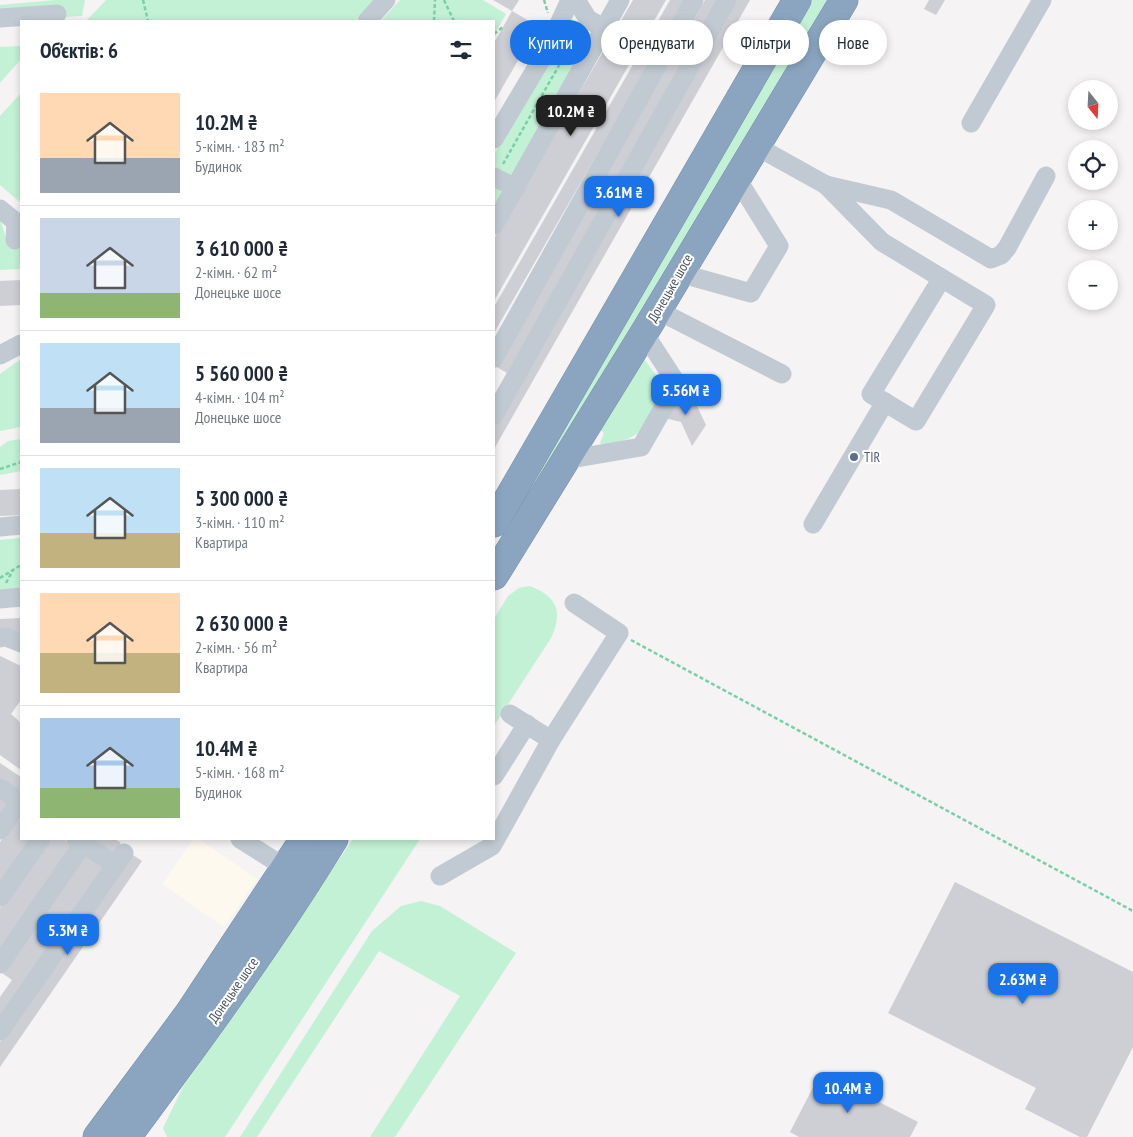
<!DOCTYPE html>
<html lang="uk">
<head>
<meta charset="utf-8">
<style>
  body { margin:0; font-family:"PT Sans Narrow",sans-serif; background:#f6f6f7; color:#1f2937; height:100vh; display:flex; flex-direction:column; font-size:19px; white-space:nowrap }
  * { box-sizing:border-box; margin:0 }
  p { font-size:16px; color:#747a83 }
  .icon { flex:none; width:28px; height:28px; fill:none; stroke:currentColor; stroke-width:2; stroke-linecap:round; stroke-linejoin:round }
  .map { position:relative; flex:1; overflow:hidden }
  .details { position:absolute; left:20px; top:20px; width:475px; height:820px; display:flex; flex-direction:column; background:#fff; border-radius:0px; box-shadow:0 2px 8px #0003 }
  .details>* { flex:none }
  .guide { position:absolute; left:510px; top:20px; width:475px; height:45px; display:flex; gap:10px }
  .needle { width:32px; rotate:162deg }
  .fabs { position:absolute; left:1068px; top:80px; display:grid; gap:10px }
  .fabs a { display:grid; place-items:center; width:50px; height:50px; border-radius:50%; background:#fff; box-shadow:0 2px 8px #0003; font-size:25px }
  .price { position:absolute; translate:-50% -42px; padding:0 11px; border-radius:10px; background:#1a73e8; color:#fff; font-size:16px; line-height:32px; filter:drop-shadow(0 1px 2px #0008) }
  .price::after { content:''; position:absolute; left:50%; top:30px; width:15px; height:11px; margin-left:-8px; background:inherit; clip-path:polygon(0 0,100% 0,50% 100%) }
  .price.on { background:#222; color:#fff }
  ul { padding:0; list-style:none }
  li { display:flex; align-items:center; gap:15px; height:125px; padding:0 20px }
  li+li { border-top:1px solid #e0e1e3 }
  li span { display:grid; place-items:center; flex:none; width:140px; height:100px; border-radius:0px; color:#555 }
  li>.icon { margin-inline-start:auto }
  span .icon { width:60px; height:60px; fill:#fffc; stroke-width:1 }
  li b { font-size:21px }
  h2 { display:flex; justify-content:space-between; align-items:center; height:60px; padding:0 20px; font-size:21px }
  .pill { padding:0 18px; border-radius:22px; background:#fff; box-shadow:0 2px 8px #0003; font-size:18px; line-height:45px }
  .pill.on { background:#1a73e8; color:#fff }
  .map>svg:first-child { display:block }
  .commercial { fill:#fdf9ef }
  .green { fill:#c3f1d5 }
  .building { fill:#cdcfd5 }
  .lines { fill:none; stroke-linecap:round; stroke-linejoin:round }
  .highway-casing { stroke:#7690ad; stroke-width:29 }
  .path { stroke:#7ad0a6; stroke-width:2.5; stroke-dasharray:4 2.5; stroke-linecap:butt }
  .minor { stroke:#c1cad2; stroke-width:19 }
  .highway { stroke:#8ba5c1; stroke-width:28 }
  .service-dot { fill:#5c6f8a; stroke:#fff; stroke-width:2 }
  .labels { text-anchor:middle; stroke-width:4; stroke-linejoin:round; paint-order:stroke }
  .street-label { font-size:14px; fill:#4a5661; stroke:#fff }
  .service-label { font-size:14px; fill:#4e5e75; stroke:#fff; text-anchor:start }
</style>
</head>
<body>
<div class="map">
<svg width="1133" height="1137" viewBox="0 0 1133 1137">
  <rect width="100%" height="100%" fill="#f5f3f3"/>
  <polygon class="commercial" points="193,839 199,839 257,879 224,927 162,884"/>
  <g class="green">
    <polygon points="55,0 85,0 82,16 0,21 0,5"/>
    <polygon points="106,0 374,0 355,21 86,21"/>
    <polygon points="400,0 483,0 506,14 494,35 494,21 381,21"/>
    <polygon points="808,0 838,0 494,561 494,549"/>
    <polygon points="563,37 586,48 494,210 494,154"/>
    <polygon points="21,46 21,59 0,83 0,47"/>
    <polygon points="21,93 21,203 0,185 0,116"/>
    <polygon points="0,219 7,241 21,249 21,269 0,270"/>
    <polygon points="21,359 21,427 0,431 0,374"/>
    <polygon points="644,359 664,386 662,395 638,433 628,439 604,446 600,443 604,433 600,430"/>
    <polygon points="21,439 21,471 0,475 0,447 8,441"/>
    <polygon points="21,538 21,592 0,595 0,540"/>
    <path d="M 529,586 C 558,596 563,613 551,638 L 494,726 L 494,619 L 508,596 L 519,588 Z"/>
    <polygon points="353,839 420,839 225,1137 167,1137 163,1128 183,1087"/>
    <polygon points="421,901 440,906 516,953 395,1137 370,1137 460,996 379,951 257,1137 240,1137 372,931 401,906"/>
  </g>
  <g class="building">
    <polygon points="493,0 519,0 512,11"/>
    <polygon points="633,0 666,0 494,301 494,239"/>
    <polygon points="670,0 686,0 494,333 494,307"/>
    <polygon points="705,0 721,0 695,46 683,39"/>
    <polygon points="735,0 750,0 494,449 494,423"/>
    <polygon points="929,0 945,0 936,15 924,9"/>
    <polygon points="512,11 538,26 494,102 494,43"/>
    <polygon points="677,50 688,56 507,373 495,366"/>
    <polygon points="21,280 21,305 0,306 0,281"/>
    <polygon points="673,396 694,400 706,425 692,446 681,422 660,417"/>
    <polygon points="21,489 21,515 0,516 0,490"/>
    <polygon points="20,618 20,632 0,633 0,619"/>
    <polygon points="0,656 21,666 21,700 11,714 21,723 21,770 0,755"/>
    <polygon points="0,763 21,777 21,793 0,779"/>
    <polygon points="0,797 11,804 0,821"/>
    <polygon points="21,811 21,839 33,839 0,887 0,842"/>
    <polygon points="48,839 64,839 74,846 0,954 0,908"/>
    <polygon points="90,839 115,839 121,843 113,854"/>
    <polygon points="130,853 142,861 0,1067 0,1042"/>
    <polygon points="85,854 106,868 0,1021 0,997 12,980 2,973"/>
    <polygon points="955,882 1133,972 1133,1047 1087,1137 1080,1137 1025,1109 1036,1088 888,1013"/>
    <polygon points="821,1072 918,1122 910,1137 799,1137 790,1132"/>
  </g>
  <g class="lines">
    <g class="highway-casing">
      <g id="highway">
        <polyline points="494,523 797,0"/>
        <polyline points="494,576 644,333 844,0"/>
        <polyline points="97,1137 189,1013 304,839"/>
        <path d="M 127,1137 C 199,1040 271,942 334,839"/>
      </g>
    </g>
    <g class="path">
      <polyline points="143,0 148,21"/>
      <polyline points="444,0 454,21"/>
      <polyline points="544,0 548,13"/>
      <polyline points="434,21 435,0"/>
      <polyline points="494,34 503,27"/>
      <polyline points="503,164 562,60 560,58"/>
      <polyline points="0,469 21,462"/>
      <polyline points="0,578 21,565"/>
      <polyline points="6,583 13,570"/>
      <polyline points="631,640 1133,911"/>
    </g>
    <g class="minor">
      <polyline points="576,0 588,19 603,28"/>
      <polyline points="0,18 57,14"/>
      <polyline points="367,21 386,0"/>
      <polyline points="971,123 1042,0"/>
      <polyline points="494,139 547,50 570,0"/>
      <polyline points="756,146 826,185 882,242 986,305 916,421 871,394 942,278"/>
      <polyline points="494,177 516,188"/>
      <polyline points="826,185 891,200 991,259 1001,255 1007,248 1046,176"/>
      <polyline points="0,209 16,222 15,240"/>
      <polyline points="494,225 620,0"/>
      <polyline points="679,273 751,293 779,246 736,177"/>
      <polyline points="657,310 782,374"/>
      <polyline points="0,355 21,344"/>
      <polyline points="494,358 694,0"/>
      <polyline points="494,415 727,0"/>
      <polyline points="565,460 641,447 677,384 644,333"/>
      <polyline points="813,524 885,402"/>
      <polyline points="0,527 21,525"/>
      <polyline points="0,599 21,597"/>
      <polyline points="0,638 6,637 21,643"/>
      <polyline points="510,714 551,740 619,633 574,603"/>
      <polyline points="494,776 527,724"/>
      <polyline points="0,788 21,802"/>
      <polyline points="0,830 20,801"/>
      <polyline points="76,839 116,865"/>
      <polyline points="240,839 286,868"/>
      <polyline points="440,876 492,846 551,740"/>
      <polyline points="0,897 41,839"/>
      <polyline points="0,964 83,844"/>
      <polyline points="0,1031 124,853"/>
    </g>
    <use href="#highway" class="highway"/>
  </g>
  <circle class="service-dot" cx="854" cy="457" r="5"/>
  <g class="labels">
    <g class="street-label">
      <text transform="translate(670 288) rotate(-60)" y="5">Донецьке шосе</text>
      <text transform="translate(233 990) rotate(-55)" y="5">Донецьке шосе</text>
    </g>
    <g class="service-label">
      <text x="864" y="462">TIR</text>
    </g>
  </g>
</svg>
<div class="fabs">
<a><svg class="needle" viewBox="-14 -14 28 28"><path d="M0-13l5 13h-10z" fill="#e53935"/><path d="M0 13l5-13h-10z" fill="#747a83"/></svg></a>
<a><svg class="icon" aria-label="locate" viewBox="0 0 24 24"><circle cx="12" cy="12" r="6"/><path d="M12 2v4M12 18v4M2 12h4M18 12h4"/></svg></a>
<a>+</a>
<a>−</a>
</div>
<b class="price on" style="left:571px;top:137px">10.2M ₴</b>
<b class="price" style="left:619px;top:218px">3.61M ₴</b>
<b class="price" style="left:686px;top:416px">5.56M ₴</b>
<b class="price" style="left:68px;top:956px">5.3M ₴</b>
<b class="price" style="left:1023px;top:1005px">2.63M ₴</b>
<b class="price" style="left:848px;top:1114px">10.4M ₴</b>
<div class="guide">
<a class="pill on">Купити</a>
<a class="pill">Орендувати</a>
<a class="pill">Фільтри</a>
<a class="pill">Нове</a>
</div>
<section class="details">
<h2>Об’єктів: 6<svg class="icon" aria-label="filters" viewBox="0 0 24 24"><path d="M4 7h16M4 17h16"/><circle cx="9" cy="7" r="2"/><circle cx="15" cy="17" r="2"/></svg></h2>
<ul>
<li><span style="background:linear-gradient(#ffd9b3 65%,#9aa5b1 0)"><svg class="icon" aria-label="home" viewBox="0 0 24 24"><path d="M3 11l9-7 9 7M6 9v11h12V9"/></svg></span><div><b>10.2M ₴</b><p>5-кімн. · 183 m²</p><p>Будинок</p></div></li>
<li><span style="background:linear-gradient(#c9d6e8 75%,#8fb573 0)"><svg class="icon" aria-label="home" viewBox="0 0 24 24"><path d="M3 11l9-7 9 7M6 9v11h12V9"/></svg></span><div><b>3 610 000 ₴</b><p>2-кімн. · 62 m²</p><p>Донецьке шосе</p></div></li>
<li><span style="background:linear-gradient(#bfe0f5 65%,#9aa5b1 0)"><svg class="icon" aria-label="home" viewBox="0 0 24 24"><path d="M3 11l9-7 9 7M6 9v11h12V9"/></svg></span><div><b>5 560 000 ₴</b><p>4-кімн. · 104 m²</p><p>Донецьке шосе</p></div></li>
<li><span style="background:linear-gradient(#bfe0f5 65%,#c2b280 0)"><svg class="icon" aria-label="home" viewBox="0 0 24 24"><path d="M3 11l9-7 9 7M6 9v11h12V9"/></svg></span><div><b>5 300 000 ₴</b><p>3-кімн. · 110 m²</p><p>Квартира</p></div></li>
<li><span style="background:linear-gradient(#ffd9b3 60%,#c2b280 0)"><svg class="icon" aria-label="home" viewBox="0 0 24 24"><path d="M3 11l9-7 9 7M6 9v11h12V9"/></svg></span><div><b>2 630 000 ₴</b><p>2-кімн. · 56 m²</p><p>Квартира</p></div></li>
<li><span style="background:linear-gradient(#a9c7e8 70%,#8fb573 0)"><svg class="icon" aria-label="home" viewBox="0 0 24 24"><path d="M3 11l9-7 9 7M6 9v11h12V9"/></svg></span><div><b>10.4M ₴</b><p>5-кімн. · 168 m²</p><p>Будинок</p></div></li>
</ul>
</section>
</div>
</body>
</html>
